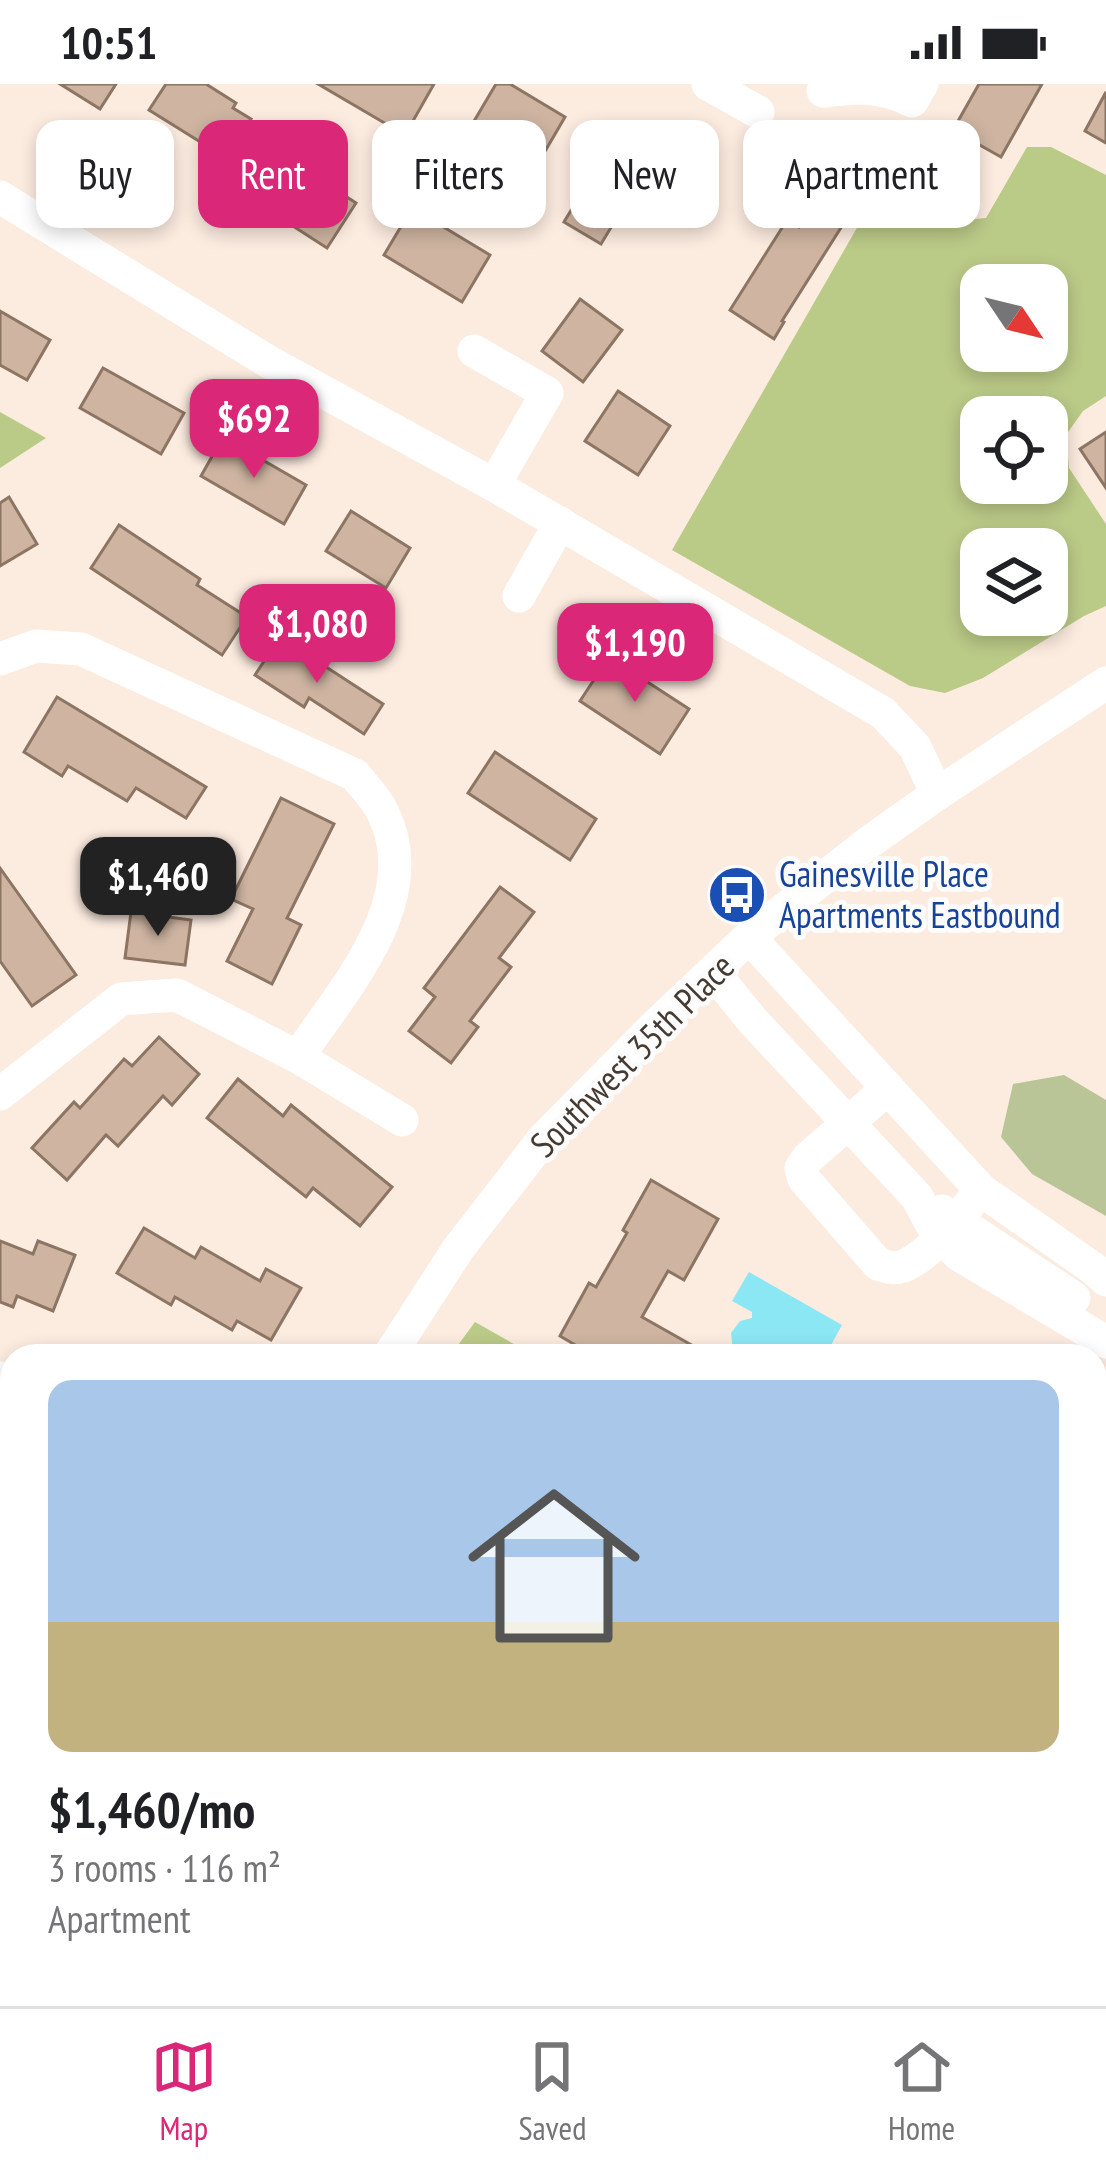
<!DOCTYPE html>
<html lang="en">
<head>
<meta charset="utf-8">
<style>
  body { margin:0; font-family:"PT Sans Narrow",sans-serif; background:#f2f2f2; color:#202124; height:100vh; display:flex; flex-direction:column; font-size:45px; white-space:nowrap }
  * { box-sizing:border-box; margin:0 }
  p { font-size:39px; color:#757577 }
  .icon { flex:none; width:66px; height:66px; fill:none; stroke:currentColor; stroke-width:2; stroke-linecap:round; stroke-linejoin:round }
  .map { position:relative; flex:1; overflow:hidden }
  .drawer { position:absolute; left:0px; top:1260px; width:1107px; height:663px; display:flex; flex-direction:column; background:#fff; border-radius:36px 36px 0 0; box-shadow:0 6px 18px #0003 }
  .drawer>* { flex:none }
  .top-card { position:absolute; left:36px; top:36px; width:1035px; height:108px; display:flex; gap:24px }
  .needle { width:78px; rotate:125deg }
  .buttons { position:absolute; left:960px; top:180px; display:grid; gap:24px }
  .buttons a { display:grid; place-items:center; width:108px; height:108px; border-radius:24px; background:#fff; box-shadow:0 6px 18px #0003; font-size:60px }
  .price { position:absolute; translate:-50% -102px; padding:0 27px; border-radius:24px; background:#db2777; color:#fff; font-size:39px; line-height:78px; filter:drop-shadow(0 3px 6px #0008) }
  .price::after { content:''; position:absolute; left:50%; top:72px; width:36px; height:27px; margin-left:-18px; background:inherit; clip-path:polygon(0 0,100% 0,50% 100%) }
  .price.active { background:#222; color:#fff }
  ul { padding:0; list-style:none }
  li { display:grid; align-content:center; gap:24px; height:636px; padding:0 48px }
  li+li { border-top:3px solid #e0e0e0 }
  li span { display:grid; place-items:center; height:372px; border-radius:24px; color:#555 }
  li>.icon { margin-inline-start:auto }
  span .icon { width:216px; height:216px; fill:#fffc; stroke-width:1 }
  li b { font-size:51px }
  .tag { padding:0 42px; border-radius:24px; background:#fff; box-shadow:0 6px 18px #0003; font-size:42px; line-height:108px }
  .tag.active { background:#db2777; color:#fff }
  .status { display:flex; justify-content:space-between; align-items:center; height:84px; padding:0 60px; background:#fff; direction:ltr }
  .status svg { height:33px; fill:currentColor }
  .dock { display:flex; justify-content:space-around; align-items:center; height:168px; border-top:3px solid #e0e0e0; background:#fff; font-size:33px; color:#757577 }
  .dock a { display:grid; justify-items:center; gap:6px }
  .dock .active { color:#db2777 }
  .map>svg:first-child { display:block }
  .green { fill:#b9c597 }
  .forest { fill:#baca87; fill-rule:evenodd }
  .water { fill:#8be7f4 }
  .building { fill:#ceb4a1; stroke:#8c7563; stroke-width:3 }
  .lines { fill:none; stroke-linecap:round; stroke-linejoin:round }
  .path { stroke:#bbada2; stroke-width:6; stroke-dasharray:6 6; stroke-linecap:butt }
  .minor { stroke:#fff; stroke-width:33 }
  .labels { text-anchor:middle; stroke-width:10; stroke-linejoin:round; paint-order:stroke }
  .transit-label { font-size:36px; fill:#164399; stroke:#fcfcfc; text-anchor:start }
  .street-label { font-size:36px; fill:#453b33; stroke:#fcfcfc }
</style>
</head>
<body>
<div class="status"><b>10:51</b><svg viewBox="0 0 49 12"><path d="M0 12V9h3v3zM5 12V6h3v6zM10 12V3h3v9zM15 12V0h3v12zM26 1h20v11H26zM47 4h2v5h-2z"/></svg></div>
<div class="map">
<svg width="1106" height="1922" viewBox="0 0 1106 1922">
  <rect width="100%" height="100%" fill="#fcebdf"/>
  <g class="green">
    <polygon points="1064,991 1106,1016 1106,1132 1032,1090 1001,1053 1013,1000"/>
    <polygon points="1095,1361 1106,1367 1106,1481 1095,1501"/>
  </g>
  <g class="forest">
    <path d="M 1027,63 L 1051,63 L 1106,91 L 1106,312 L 1083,327 L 1066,351 L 1069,384 L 1106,440 L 1106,522 L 1084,532 L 983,594 L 945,609 L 910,602 L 672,466 L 858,142 L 881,119 L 907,121 L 954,137 L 986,134 ZM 981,201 L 1047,201 L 1047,267 L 981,267 ZM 981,333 L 1047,333 L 1047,399 L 981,399 ZM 981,465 L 1047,465 L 1047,531 L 981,531 Z"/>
    <polygon points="0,328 46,354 0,384"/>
    <polygon points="475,1238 535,1272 450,1272"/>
  </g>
  <g class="water">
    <polygon points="175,773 202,774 199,825 172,824"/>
    <polygon points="749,1188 842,1241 825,1272 739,1272 733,1266 731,1249 740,1237 752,1234 752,1228 732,1217"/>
  </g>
  <g class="building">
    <polygon points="60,0 116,0 100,25"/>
    <polygon points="166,0 206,0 236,19 233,24 251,35 226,74 149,26"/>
    <polygon points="318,0 434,0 405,51"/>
    <polygon points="496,0 510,0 565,33 520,110 454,71"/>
    <polygon points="979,0 1042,0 1001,73 953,46"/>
    <polygon points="1106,8 1106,59 1085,47"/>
    <polygon points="610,62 647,84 601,160 564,138"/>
    <polygon points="275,78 291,88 296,80 356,119 327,164 251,115"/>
    <polygon points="825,103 842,114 848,104 861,112 782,237 784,238 774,255 730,226 787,136 799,143"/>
    <polygon points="412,124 490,171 462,218 384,171"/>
    <polygon points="580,215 622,246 583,298 542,267"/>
    <polygon points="0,227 50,256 27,296 0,281"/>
    <polygon points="103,284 184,329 161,370 80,324"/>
    <polygon points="618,307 670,342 638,391 585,357"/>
    <polygon points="1106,348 1106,404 1080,365"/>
    <polygon points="223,353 306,401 284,440 201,392"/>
    <polygon points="9,413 37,460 0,482 0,419"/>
    <polygon points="351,427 410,464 386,504 326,467"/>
    <polygon points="119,441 200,495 197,501 247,533 222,571 91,484"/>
    <polygon points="280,553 383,620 364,650 309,614 304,623 255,591"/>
    <polygon points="609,573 689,625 660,670 580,617"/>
    <polygon points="57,613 206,703 186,734 136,704 127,717 68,682 62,692 24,668"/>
    <polygon points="495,668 596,735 570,776 468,709"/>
    <polygon points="281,714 334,740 287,834 301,841 272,900 227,877 253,825 231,815"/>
    <polygon points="0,784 76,891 32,922 0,877"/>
    <polygon points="500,803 534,828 499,874 511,883 470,937 478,943 451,979 409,947 435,913 424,904"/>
    <polygon points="131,828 191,836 185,881 125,874"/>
    <polygon points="159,953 199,990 172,1021 163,1012 118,1062 106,1051 67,1096 32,1064 74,1018 80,1024 124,975 132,982"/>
    <polygon points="238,995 283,1032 291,1021 392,1103 360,1142 313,1104 306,1113 207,1034"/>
    <polygon points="651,1096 718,1135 684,1196 668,1187 642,1233 711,1272 594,1272 560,1252 589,1199 596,1203 627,1149 623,1146"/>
    <polygon points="144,1144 195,1174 201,1163 260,1197 266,1185 301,1204 271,1256 237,1237 232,1246 175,1213 171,1221 117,1189"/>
    <polygon points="0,1157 33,1170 38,1157 75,1171 53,1227 17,1212 13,1223 0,1218"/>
    <polygon points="9,1362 12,1364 12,1429 0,1421 0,1365 4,1369"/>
    <polygon points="6,1664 12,1670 12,1742 0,1755 0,1670"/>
    <polygon points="232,1911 272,1911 266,1922 226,1922"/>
    <polygon points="414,1911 458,1911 469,1918 467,1922 407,1922"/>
    <polygon points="606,1911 635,1911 630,1922"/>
  </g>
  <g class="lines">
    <polyline class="path" points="1039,1272 1044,1263"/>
    <g class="minor">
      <polyline points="708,0 758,28"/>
      <path d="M 823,7 C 856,3 882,1 912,17 L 922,0"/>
      <polyline points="0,113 269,278 494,401 883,629 915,663 937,710"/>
      <polyline points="474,267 547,309 494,401"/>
      <polyline points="519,512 560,439"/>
      <path d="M 0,575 L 36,562 L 81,565 L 355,691 C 364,703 377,715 383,729 C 426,816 343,905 298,973"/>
      <polyline points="749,853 981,1106 1094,1185 1106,1196"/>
      <polyline points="713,888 752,936 917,1113 933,1143 959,1171 1106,1258"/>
      <path d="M 887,1005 L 808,1074 L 801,1084 L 804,1095 L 878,1180 C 887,1183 896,1186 906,1181 C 935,1167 960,1131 981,1106"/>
      <polyline points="0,1010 121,915 177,911 298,973 402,1036"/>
      <polyline points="942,1127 1074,1214"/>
      <polyline points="389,1272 458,1165 544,1054 655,942 749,853 868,759 937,710 1106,599"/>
      <polyline points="0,1294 12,1299"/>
      <polyline points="0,1552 12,1559"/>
      <polyline points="1095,1745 1106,1726"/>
      <polyline points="523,1911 543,1922"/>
      <polyline points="1089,1911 1106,1920"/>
      <polyline points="11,1922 18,1911"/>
      <polyline points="707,1922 714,1911"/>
    </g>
  </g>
  <defs>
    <g id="bus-disc" transform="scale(3)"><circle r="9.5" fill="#1a4fb4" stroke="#fcfcfc"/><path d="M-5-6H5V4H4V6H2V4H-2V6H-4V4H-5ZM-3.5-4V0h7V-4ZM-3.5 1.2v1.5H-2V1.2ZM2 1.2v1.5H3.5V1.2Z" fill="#fff"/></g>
  </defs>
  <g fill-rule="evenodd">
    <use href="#bus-disc" x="737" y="811"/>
  </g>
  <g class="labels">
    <g class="transit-label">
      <text x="779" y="803">Gainesville Place<tspan x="779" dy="41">Apartments Eastbound</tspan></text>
    </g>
    <g class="street-label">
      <text transform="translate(632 971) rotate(-45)" y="13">Southwest 35th Place</text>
    </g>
  </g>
</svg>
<div class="buttons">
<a><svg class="needle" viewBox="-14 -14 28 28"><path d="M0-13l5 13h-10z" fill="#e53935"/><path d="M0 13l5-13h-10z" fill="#757577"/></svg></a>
<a><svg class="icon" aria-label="locate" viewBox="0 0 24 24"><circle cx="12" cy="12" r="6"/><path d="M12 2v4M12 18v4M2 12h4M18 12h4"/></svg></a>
<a><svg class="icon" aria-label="layers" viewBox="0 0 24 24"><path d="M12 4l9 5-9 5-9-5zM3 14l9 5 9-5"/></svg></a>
</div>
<b class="price" style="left:254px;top:397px">$692</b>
<b class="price" style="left:317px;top:602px">$1,080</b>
<b class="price" style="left:635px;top:621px">$1,190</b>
<b class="price active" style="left:158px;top:855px">$1,460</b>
<div class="top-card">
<a class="tag">Buy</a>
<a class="tag active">Rent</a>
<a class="tag">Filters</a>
<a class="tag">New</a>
<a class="tag">Apartment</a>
</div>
<section class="drawer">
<ul>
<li><span style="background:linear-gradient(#a9c7e8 65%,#c2b280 0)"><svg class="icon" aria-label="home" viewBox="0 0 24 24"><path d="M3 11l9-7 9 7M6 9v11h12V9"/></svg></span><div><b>$1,460/mo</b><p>3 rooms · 116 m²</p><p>Apartment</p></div></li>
</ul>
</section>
</div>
<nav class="dock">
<a class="active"><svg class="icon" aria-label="map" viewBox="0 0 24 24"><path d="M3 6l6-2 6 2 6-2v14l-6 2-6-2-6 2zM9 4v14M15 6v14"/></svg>Map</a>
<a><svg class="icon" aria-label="saved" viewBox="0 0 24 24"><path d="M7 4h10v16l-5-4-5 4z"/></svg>Saved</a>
<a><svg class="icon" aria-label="home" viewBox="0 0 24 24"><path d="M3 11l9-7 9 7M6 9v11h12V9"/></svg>Home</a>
</nav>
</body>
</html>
